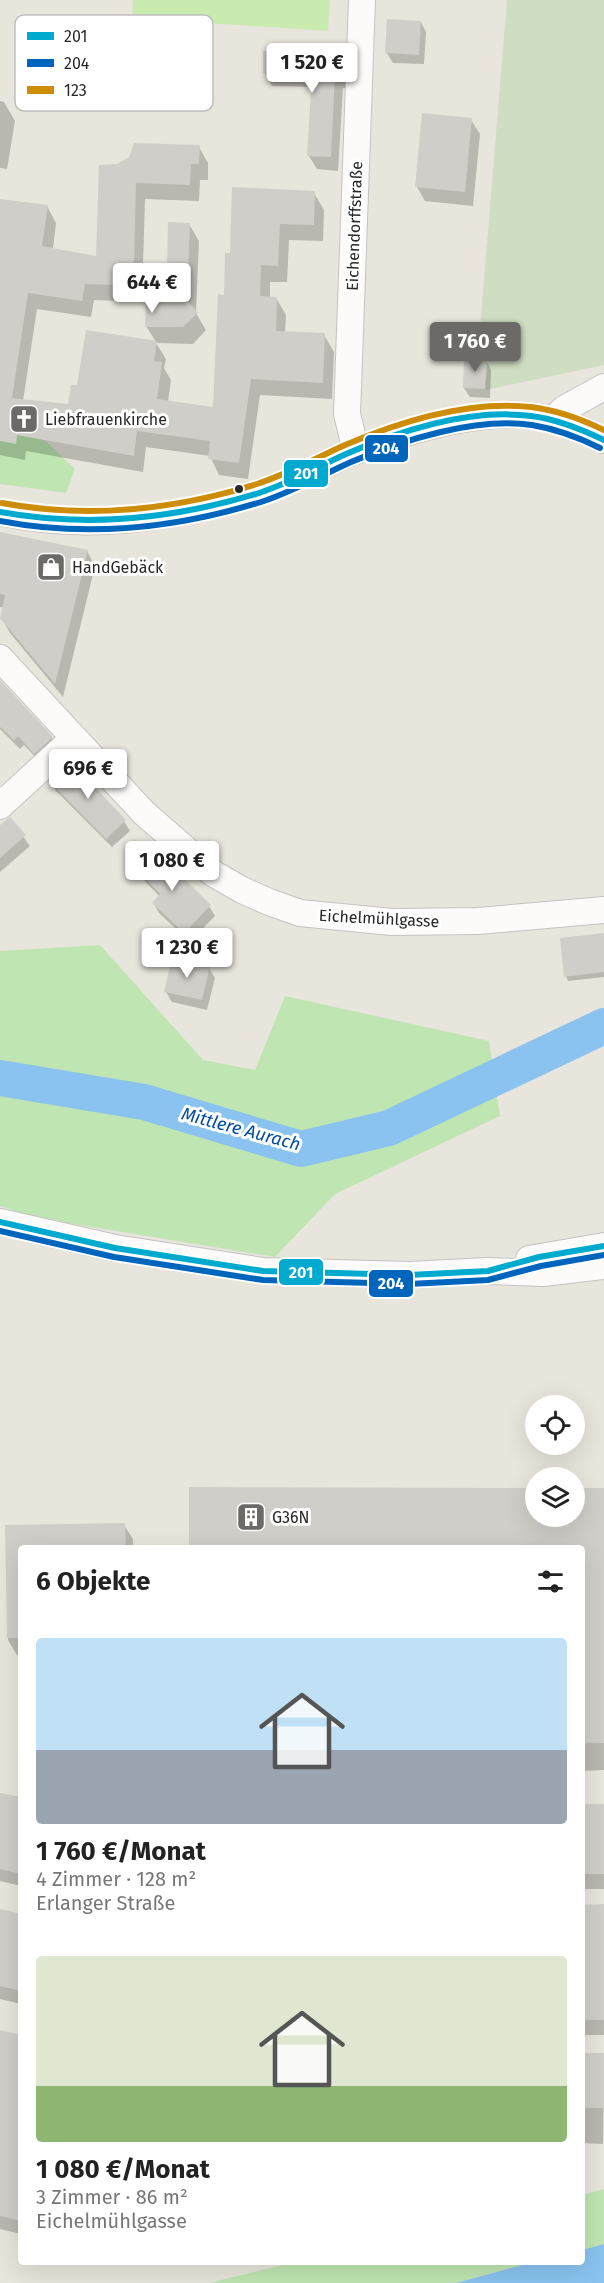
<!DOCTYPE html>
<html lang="de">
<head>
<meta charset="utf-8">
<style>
  body { margin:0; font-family:"Fira Sans",sans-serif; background:#f2f2f2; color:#222; height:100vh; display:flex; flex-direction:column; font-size:22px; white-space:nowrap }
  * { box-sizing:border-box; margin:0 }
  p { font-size:20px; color:#767676 }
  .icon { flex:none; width:33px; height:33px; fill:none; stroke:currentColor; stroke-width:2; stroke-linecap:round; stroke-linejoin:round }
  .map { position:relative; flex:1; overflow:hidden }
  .panel { position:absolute; left:18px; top:1545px; width:567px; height:720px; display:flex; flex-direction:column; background:#fff; border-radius:6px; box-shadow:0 6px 24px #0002 }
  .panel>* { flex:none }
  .controls { position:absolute; left:525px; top:1395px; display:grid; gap:12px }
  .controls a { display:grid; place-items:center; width:60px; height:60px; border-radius:50%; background:#fff; box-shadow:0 6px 24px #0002; font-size:30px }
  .price { position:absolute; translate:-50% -51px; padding:0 14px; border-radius:6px; background:#fff; color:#222; font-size:20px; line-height:39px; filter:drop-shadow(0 2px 3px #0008) }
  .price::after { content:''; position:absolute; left:50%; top:36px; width:18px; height:14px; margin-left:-9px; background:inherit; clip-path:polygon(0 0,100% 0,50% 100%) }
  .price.current { background:#6b6a67; color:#fff }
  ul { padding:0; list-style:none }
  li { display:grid; align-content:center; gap:12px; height:318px; padding:0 18px }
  li span { display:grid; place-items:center; height:186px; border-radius:6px; color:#555 }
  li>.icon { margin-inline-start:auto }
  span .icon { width:108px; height:108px; fill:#fffc; stroke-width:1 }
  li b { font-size:26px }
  h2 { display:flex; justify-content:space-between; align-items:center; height:72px; padding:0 18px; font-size:26px }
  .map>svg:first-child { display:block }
  .green { fill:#bfe6b2 }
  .cemetery { fill:#cfddc2 }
  .pitch { fill:#caebaf }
  .water { fill:#8ac3ef }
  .shadow { fill:#0003; fill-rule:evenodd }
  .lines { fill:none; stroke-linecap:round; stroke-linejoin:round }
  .river { stroke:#8ac3ef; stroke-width:36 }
  .building { fill:#d0cec8 }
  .minor-casing { stroke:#c4c3c2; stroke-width:28 }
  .minor { stroke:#fcfbfa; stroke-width:26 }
  .bus-1-casing { stroke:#fff; stroke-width:10 }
  .bus-2-casing { stroke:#fff; stroke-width:10 }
  .bus-3-casing { stroke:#fff; stroke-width:10 }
  .bus-1 { stroke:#00a9ce; stroke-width:6 }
  .bus-2 { stroke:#0065bd; stroke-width:6 }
  .bus-3 { stroke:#ce8d08; stroke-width:6 }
  .bus-dot { fill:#282828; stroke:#fff; stroke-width:2 }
  .labels { text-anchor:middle; stroke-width:6; stroke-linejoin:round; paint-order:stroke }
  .street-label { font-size:16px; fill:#282828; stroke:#fff }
  .poi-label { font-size:16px; fill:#282828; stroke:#fff; text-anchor:start }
  .water-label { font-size:18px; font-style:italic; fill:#034ea0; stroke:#fff }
  .key { fill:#fff; stroke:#bebebe; stroke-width:1.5 }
  .key-label { font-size:16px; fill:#282828 }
  .line-badge { stroke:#fff; stroke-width:2 }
  .badge-label { font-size:16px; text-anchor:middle; font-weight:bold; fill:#fff }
</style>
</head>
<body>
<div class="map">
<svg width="604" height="2283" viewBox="0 0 604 2283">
  <rect width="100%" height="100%" fill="#e8e5dc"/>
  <g class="green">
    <polygon points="17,435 44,440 75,469 66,493 0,484 0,441"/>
    <polygon points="100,945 203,1060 255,1070 285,996 489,1041 500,1116 335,1194 275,1257 37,1218 0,1206 0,951"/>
    <polygon points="604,2189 604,2244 582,2250 582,2195"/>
    <polygon points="295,2262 533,2262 456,2283 209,2283"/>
  </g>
  <polygon class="cemetery" points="507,0 604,0 604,365 485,390 489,356 478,354"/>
  <polygon class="pitch" points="133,0 330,0 328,31 132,18"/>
  <polygon class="water" points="604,2244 604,2283 456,2283 533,2262 582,2262 582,2250"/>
  <g class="shadow">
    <polygon points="421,22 426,32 424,64 393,63 387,53"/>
    <polygon points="290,53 294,60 344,62 352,76 351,88 343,88 338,171 317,169 309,156 313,87 272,86 264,72"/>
    <polygon points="0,101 4,102 15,121 7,169 0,168"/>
    <polygon points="471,120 480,134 473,206 425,201 417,187"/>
    <path d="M 199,147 L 208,163 L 208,180 L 200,180 L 199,201 L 145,199 L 143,266 L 168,267 L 189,224 L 199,241 L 196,313 L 206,330 L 193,344 L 156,343 L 166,359 L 164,368 L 171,380 L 168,402 L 214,409 L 225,296 L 232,255 L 314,193 L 324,210 L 323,241 L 289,240 L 287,282 L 270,282 L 270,298 L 276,298 L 286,315 L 285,333 L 324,335 L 334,352 L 332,399 L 260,395 L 248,479 L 219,475 L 210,456 L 146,447 L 143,472 L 26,451 L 25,460 L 0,455 L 0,213 L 47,206 L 56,223 L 53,249 L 98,257 L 118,166 ZM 94,300 L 147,302 L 146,326 L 156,342 L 79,386 L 69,406 L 23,401 L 37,309 L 91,317 Z"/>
    <polygon points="486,360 491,370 490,398 470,397 464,388"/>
    <polygon points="0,534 87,551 95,566 63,697 10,633 1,617 4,608 0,607"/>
    <polygon points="0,683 52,738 57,748 41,763 24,745 20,749 0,729"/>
    <polygon points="51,782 124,821 130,831 112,847 56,791"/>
    <polygon points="10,819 30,846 0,872 0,828"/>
    <polygon points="135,867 209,906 215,916 190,942 159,913 154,904 160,897 141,877"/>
    <polygon points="604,934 604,977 568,981 566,976"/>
    <polygon points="209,968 215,978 207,1010 172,1002 166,992"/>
    <polygon points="604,1490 604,1770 582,1771 582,1548 190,1548 536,1516 574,1516"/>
    <polygon points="124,1525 133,1539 133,1548 21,1548 21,1655 17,1655 8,1640 7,1526"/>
    <polygon points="0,1794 21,1799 21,1886 0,1881"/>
    <rect x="582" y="1805" width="22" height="84"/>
    <rect x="582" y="1906" width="22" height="129"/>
    <polygon points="0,1911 21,1916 21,2004 0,1999"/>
    <polygon points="0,2031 21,2036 21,2234 0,2229"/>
    <polygon points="582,2055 604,2055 603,2144 582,2143"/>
  </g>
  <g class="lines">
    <polyline class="river" points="0,1078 144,1102 301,1149 389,1128 604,1026"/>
  </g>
  <g class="building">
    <polygon points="387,19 421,21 419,55 385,53"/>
    <polygon points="263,51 291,52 291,58 345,61 344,75 335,75 331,157 307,156 312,74 263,73"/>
    <polygon points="422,113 472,118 465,192 415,187"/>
    <polygon points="134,143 200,145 199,164 191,164 190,185 136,183 134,265 167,266 168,222 190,223 187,300 198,313 183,327 145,327 146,286 85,284 82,301 28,293 12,398 68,404 71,385 77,385 86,330 157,341 154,361 162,362 157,399 213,407 218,294 224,295 225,253 230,253 232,187 315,191 314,225 280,224 278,266 261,265 260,296 277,297 276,331 325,333 323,383 251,379 239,463 208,459 210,441 137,431 134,456 17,435 16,444 0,441 0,199 48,205 42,246 96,256 99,165 117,164 129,157"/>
    <polygon points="464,358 487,359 485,389 463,388"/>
    <polygon points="0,532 88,550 55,684 0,618 5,595 0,594"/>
    <polygon points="0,680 53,737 34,754 18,736 14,740 0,727"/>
    <polygon points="71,762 126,820 106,839 49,781"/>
    <polygon points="10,817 26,835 0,858 0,825"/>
    <polygon points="153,849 211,905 184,933 152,903 160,894 134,867"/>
    <polygon points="604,933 604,972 564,977 560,938"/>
    <polygon points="172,958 210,966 202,1000 164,992"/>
    <polygon points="189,1487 536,1488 536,1516 574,1516 574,1488 604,1488 604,1743 582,1743 582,1548 189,1548"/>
    <polygon points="125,1523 126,1548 21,1548 21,1638 7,1638 5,1525"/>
    <polygon points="0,1793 21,1797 21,1874 0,1869"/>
    <rect x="582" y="1804" width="22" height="70"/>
    <polygon points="604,1904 604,2020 582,2020 582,1905"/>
    <polygon points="0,1909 21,1914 21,1991 0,1986"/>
    <polygon points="0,2030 21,2035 21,2221 0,2216"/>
    <rect x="582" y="2053" width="22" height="55"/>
  </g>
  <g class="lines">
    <g class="minor-casing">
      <g id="minor">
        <polyline points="553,420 564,409 604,387"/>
        <polyline points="356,451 347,414 362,0"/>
        <path d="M 0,512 C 84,532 180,518 261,492 C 295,481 325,463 357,450 C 413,428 494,404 553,420 C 570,424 588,432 604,440"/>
        <polyline points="0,658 144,813 214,874 242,890 269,902 300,913 392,922 478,921 604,910"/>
        <polyline points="0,806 73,739"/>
        <polyline points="0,1222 115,1248 263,1271 409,1275 488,1271 543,1273 604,1266"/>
        <polyline points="529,1259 604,1246"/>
      </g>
    </g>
    <use href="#minor" class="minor"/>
    <g class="bus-1-casing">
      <g id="bus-1">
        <path d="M 0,512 C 88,528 174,519 259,493 C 290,483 317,467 346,454 C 402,430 470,408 531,416 C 557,419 581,429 604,440"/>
        <polyline points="0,1222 115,1248 263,1271 409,1275 488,1271 539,1257 604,1246"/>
      </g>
    </g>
    <g class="bus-2-casing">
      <g id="bus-2">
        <path d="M 0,521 C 89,538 178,528 264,501 C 294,491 322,475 351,462 C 403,440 475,417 532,425 C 556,429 578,437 600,448"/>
        <polyline points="0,1231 114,1257 263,1280 409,1284 488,1280 541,1266 604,1255"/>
      </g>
    </g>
    <g class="bus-3-casing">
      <path id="bus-3" d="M 2,503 C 88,519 174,510 257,484 C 288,474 316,458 345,445 C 401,421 468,400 531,407 C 556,410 581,419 604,430"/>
    </g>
    <use href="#bus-1" class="bus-1"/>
    <use href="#bus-2" class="bus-2"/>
    <use href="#bus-3" class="bus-3"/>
  </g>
  <defs>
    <g id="church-square" transform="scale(1.5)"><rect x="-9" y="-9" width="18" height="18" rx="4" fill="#6b6a67" stroke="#fff"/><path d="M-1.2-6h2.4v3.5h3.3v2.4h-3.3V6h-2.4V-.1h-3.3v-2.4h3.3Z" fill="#fff"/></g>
    <g id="shop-square" transform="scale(1.5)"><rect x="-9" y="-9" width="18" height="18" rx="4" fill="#6b6a67" stroke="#fff"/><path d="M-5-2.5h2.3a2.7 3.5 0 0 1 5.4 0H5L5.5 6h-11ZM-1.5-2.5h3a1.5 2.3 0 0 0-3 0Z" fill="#fff"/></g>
    <g id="building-square" transform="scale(1.5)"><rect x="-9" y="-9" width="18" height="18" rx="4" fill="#6b6a67" stroke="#fff"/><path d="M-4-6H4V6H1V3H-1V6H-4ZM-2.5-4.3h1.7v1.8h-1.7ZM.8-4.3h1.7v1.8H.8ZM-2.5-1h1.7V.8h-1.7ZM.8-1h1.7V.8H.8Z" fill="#fff"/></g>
  </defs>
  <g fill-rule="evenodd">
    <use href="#church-square" x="24" y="419"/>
    <use href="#shop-square" x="51" y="567"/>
    <use href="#building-square" x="251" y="1517"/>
  </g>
  <circle class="bus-dot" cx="239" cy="489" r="5"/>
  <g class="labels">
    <g class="street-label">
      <text transform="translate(354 226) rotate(-88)" y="6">Eichendorffstraße</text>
      <text transform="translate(379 918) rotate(3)" y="6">Eichelmühlgasse</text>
    </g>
    <g class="poi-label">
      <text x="45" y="425">Liebfrauenkirche</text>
      <text x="72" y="573">HandGebäck</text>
      <text x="272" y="1523">G36N</text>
    </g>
    <g class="water-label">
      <text transform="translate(241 1129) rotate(15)" y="6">Mittlere Aurach</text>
    </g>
  </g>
  <rect x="15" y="15" width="198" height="96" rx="9" class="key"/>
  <rect x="27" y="32" width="27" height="8" fill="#00a9ce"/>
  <rect x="27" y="59" width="27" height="8" fill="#0065bd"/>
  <rect x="27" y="86" width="27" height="8" fill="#ce8d08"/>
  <g class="key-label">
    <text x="64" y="42">201</text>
    <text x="64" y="69">204</text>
    <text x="64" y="96">123</text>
  </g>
  <g class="line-badge">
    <rect x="364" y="434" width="45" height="29" rx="6" fill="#0065bd"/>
    <rect x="283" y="459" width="46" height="29" rx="6" fill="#00a9ce"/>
    <rect x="278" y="1258" width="46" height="28" rx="6" fill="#00a9ce"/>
    <rect x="368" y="1269" width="46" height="29" rx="6" fill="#0065bd"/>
  </g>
  <g class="badge-label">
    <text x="386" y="454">204</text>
    <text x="306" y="479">201</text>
    <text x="301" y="1278">201</text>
    <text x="391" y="1289">204</text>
  </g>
</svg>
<div class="controls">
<a><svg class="icon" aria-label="locate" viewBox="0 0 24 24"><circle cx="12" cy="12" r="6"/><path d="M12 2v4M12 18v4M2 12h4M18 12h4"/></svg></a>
<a><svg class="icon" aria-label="layers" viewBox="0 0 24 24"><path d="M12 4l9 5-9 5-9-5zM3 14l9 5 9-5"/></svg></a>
</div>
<b class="price" style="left:312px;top:94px">1 520 €</b>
<b class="price" style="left:152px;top:314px">644 €</b>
<b class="price current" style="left:475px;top:373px">1 760 €</b>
<b class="price" style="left:88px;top:800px">696 €</b>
<b class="price" style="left:172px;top:892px">1 080 €</b>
<b class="price" style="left:187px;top:979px">1 230 €</b>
<section class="panel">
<h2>6 Objekte<svg class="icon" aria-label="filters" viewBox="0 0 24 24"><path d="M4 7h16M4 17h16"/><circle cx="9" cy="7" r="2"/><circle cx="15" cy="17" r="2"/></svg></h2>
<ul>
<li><span style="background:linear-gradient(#bfe0f5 60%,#9aa5b1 0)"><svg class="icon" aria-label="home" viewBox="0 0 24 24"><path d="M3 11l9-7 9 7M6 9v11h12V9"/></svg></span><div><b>1 760 €/Monat</b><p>4 Zimmer · 128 m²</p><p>Erlanger Straße</p></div></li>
<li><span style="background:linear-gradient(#dfe7d0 70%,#8fb573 0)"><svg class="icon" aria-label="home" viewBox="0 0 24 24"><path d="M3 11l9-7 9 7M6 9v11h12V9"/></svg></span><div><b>1 080 €/Monat</b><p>3 Zimmer · 86 m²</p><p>Eichelmühlgasse</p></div></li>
</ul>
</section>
</div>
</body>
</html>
